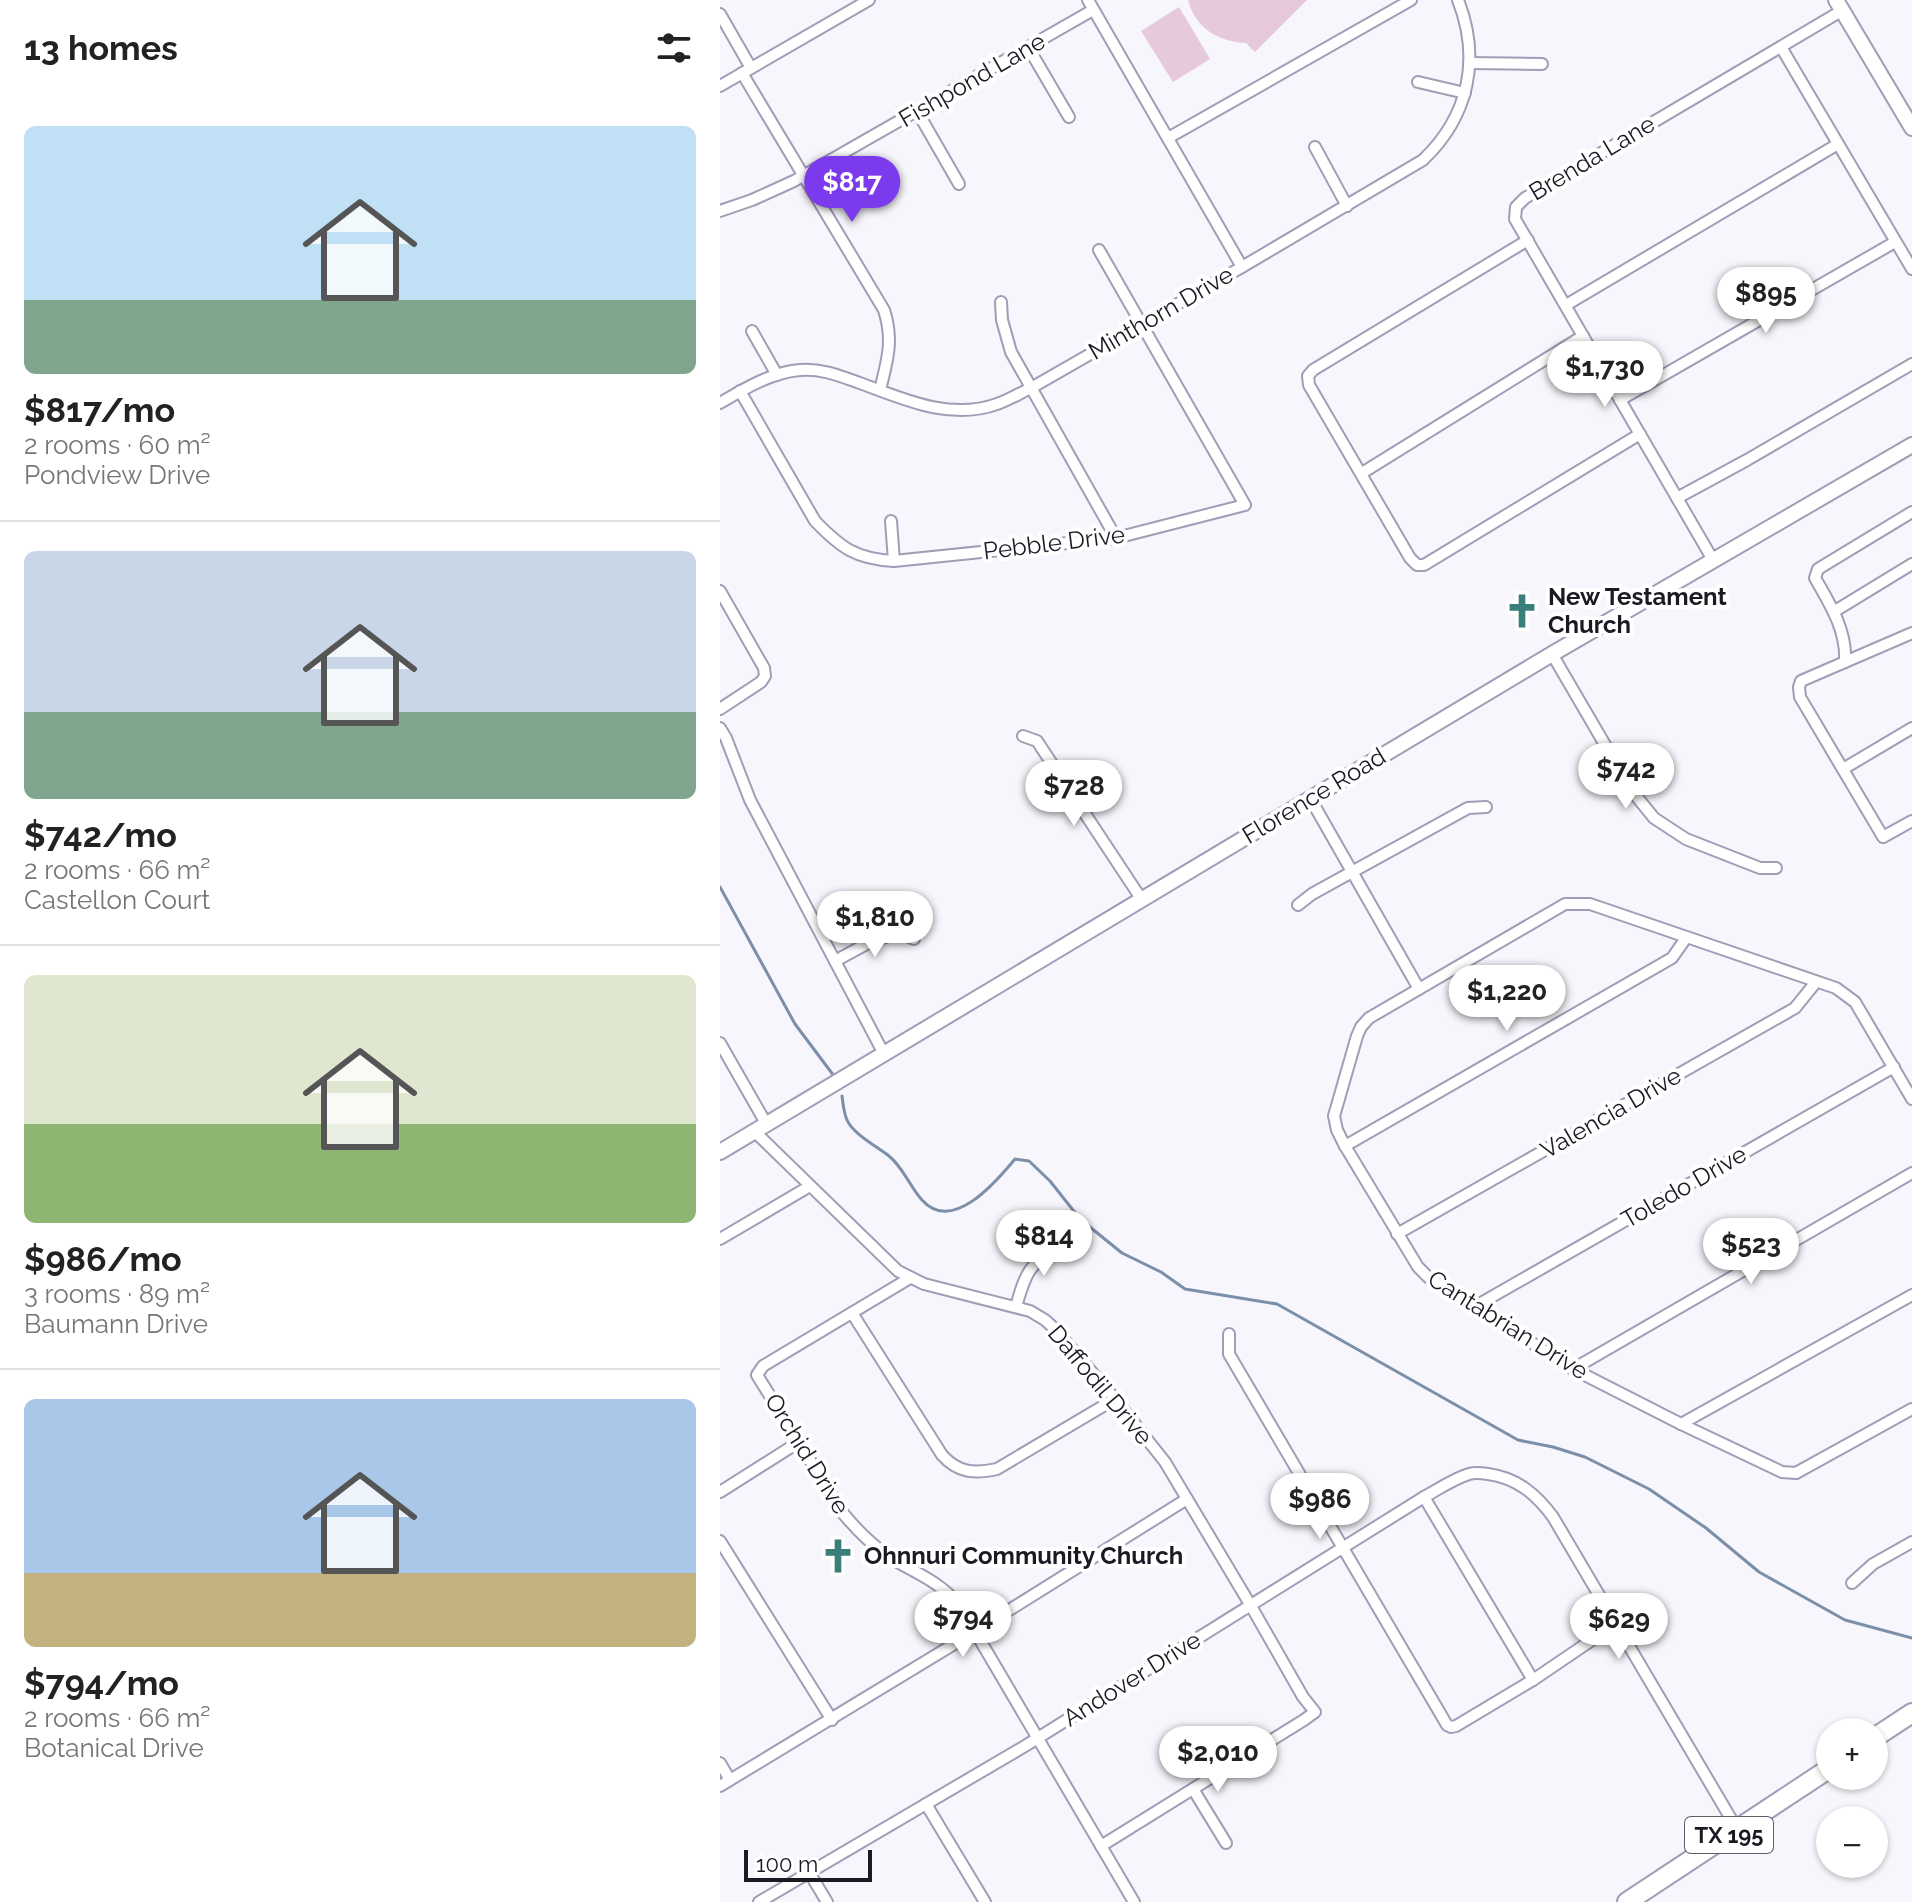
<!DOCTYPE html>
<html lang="en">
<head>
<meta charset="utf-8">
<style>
  body { margin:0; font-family:Raleway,sans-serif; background:#f6f6f6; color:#222; height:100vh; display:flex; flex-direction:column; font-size:30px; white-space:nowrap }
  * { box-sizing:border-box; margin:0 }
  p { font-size:26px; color:#767676 }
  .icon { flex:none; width:44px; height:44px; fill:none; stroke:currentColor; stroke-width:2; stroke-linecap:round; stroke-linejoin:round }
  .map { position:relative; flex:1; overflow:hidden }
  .side { display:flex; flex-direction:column; background:#fff; width:720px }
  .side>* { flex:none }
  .fabs { position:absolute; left:1096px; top:1718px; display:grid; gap:16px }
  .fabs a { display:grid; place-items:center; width:72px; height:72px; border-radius:50%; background:#fff; box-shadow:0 2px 6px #0004; font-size:40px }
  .scale { position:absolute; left:24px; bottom:20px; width:128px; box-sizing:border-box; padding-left:8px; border:4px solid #1c1923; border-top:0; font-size:22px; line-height:28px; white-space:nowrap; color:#1c1923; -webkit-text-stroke:6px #fff; paint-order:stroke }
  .price { position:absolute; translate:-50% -68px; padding:0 18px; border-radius:28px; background:#fff; color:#222; font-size:26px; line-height:52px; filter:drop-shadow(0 2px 4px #0008) }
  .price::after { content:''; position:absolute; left:50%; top:48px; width:24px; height:18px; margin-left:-12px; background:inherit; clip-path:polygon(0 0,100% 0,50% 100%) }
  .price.on { background:#7c3aed; color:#fff }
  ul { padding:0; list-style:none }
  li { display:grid; align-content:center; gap:16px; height:424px; padding:0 24px }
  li+li { border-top:2px solid #e0e0e0 }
  li span { display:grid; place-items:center; height:248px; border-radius:12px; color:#555 }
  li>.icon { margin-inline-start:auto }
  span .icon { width:144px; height:144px; fill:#fffc; stroke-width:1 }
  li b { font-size:34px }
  h2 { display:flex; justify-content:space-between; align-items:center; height:96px; padding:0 24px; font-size:34px }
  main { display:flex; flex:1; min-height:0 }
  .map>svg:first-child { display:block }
  .pitch { fill:#e6cadb }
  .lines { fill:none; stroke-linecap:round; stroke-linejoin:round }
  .stream { stroke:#7c8fa9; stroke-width:3 }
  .street-casing { stroke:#a29cb6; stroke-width:14 }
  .secondary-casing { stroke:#a29cb6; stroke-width:18 }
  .highway-casing { stroke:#a29cb6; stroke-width:22 }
  .street { stroke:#fff; stroke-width:10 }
  .secondary { stroke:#fff; stroke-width:14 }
  .highway { stroke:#fff; stroke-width:18 }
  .labels { text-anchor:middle; stroke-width:8; stroke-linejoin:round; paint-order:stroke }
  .shield { fill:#fff; stroke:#605e65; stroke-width:2 }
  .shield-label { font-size:22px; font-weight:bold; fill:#1c1923 }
  .street-label { font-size:24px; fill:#1c1923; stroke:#fff }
  .poi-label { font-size:24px; font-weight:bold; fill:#1c1923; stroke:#fff; text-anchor:start }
</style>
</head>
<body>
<main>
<section class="side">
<h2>13 homes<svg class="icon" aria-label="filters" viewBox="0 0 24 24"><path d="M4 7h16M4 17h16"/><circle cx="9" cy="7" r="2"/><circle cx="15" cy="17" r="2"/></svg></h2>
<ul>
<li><span style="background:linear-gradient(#bfe0f5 70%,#7fa58c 0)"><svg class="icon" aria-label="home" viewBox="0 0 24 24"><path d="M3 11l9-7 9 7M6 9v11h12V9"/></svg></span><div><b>$817/mo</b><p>2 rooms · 60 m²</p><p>Pondview Drive</p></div></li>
<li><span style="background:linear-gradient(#c9d6e8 65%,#7fa58c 0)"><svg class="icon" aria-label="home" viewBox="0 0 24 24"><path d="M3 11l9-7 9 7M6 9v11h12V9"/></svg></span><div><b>$742/mo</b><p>2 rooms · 66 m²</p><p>Castellon Court</p></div></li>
<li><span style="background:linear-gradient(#dfe7d0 60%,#8fb573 0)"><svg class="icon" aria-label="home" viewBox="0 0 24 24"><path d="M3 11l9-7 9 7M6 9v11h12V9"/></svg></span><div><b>$986/mo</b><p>3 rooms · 89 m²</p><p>Baumann Drive</p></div></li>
<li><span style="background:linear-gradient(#a9c7e8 70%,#c2b280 0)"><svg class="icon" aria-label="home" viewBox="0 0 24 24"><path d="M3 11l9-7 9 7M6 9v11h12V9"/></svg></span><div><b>$794/mo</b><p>2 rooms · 66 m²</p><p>Botanical Drive</p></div></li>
</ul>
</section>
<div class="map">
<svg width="1192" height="1902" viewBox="0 0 1192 1902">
  <rect width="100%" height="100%" fill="#f7f6fc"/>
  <g class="pitch">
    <path d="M 468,0 L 587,0 L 535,52 L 526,43 C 499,42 475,28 468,0 Z"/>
    <polygon points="459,7 490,59 453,82 421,31"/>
  </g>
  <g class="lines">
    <g class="stream">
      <polyline points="0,887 75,1024 114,1076"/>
      <path d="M 122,1096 C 123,1104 124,1114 127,1120 C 133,1134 158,1147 169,1156 C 183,1167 190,1187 202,1200 C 232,1234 276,1182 295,1159 L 309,1161 L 330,1181 L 360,1219 L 402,1253 L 441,1272 L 465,1289 L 557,1304 L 798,1440 L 833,1447 L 865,1457 L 929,1489 L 986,1528 L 1039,1572 L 1125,1620 L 1192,1638"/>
    </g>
    <g class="street-casing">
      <g id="street">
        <polyline points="368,0 522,267"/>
        <polyline points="0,14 31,68"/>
        <polyline points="308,47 349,117"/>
        <polyline points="1061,47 1192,269"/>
        <polyline points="751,63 822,64"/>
        <path d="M 22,73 L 164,310 C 174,341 167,361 160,390"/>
        <polyline points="698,82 745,93"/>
        <polyline points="0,86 149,0"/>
        <polyline points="197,111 239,184"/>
        <polyline points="448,138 691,0"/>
        <polyline points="595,147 627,206"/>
        <polyline points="0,211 32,200 74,181 373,10"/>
        <polyline points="808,240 593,370 588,376 589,385 690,558 697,565 704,565 920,434"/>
        <polyline points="281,302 282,320 291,352 396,538"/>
        <polyline points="846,305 1118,144"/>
        <polyline points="32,331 57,375"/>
        <path d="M 20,391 L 95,521 C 121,548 136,559 174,561 L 396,538 L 525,505 L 379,250"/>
        <polyline points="900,400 1175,242"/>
        <path d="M 0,403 C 24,389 52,372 80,370 C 101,368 120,376 140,383 C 183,399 230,421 277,404 C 289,400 300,393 311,388 L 522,267 L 703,160 C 749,116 761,59 738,0"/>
        <polyline points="642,473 863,336"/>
        <polyline points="957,498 1027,460 1192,364"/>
        <polyline points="171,521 174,561"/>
        <polyline points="993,560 795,219 796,207 805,198 1123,10"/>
        <polyline points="0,591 44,668 45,676 41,682 0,709"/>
        <polyline points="1115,611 1192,564"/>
        <polyline points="1192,633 1081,681 1079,687 1080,697 1163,837 1192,821"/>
        <polyline points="832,654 912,791 934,818 966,839 1040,868 1056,868"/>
        <path d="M 1125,662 C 1127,631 1110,604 1095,578 L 1098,569 L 1192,512"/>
        <polyline points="0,728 6,738 30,800 164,1054"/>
        <polyline points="303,736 317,741 422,900"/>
        <polyline points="1123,769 1192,728"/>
        <polyline points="590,798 699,989"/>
        <polyline points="578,905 592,894 748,808 766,807"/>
        <polyline points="115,961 152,941 178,933 194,939"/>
        <polyline points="0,1043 47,1125"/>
        <polyline points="1192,1099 1135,1002 1116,988 870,904 845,904 649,1018 641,1027 637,1036 614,1116 617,1130 625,1146 698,1267 708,1277 853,1369 961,1424 1062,1472 1076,1473 1192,1409"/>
        <polyline points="35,1132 178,1271 204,1284 310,1311 325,1320 335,1329 395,1399 445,1462 531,1606 583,1697 595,1712 584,1720 381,1846"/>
        <polyline points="625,1146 952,958 966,938"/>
        <polyline points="677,1234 1075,1008 1096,982"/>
        <polyline points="0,1239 90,1186"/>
        <path d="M 190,1278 L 43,1366 L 37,1375 L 122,1512 C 135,1528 151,1544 168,1556 C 196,1574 217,1579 240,1606 L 414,1902"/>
        <path d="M 296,1307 C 307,1267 310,1266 343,1242"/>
        <polyline points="754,1307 1174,1067"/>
        <path d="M 132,1313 L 222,1455 C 238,1473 255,1474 277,1469 L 395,1399"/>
        <polyline points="509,1334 509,1354 727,1725 731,1727 736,1726 813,1680 897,1623"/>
        <polyline points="853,1369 1192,1173"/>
        <polyline points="961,1424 1192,1295"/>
        <polyline points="0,1492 79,1442"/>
        <polyline points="704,1497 813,1680"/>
        <polyline points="0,1541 112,1720"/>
        <polyline points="1132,1583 1153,1564 1192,1542"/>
        <polyline points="0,1763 10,1780"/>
        <polyline points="0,1786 254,1632 467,1499"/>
        <polyline points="473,1789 506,1843"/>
        <polyline points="206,1804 265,1902"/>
        <polyline points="89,1872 107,1902"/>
        <path d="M 39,1902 L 305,1746 L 704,1497 C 719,1489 733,1479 749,1474 C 756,1472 761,1473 768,1474 C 797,1478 816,1494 833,1517 L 1017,1829"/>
      </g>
    </g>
    <g class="secondary-casing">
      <g id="secondary">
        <polyline points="1116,0 1192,128"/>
        <polyline points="0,1152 832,654 1192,445"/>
      </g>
    </g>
    <g class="highway-casing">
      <g id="highway">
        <polyline points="1154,1738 1192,1713"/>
        <polyline points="907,1902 1110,1768"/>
      </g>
    </g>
    <use href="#street" class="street"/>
    <use href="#secondary" class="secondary"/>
    <use href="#highway" class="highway"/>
  </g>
  <defs>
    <g id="church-bare" transform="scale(2.76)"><path d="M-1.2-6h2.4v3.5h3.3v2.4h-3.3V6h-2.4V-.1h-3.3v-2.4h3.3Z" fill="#387f79" stroke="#fff" stroke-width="2.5" paint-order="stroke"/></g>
  </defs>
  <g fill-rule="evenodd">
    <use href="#church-bare" x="802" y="611"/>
    <use href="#church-bare" x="118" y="1556"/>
  </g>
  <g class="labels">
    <rect class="shield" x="965" y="1817" width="88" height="36" rx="6"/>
    <g class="shield-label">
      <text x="1009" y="1843">TX 195</text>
    </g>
    <g class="street-label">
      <text transform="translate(252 80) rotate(-30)" y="8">Fishpond Lane</text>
      <text transform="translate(872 158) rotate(-31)" y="8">Brenda Lane</text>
      <text transform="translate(441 313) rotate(-30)" y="8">Minthorn Drive</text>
      <text transform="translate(334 543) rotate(-7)" y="8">Pebble Drive</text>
      <text transform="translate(594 796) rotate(-31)" y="8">Florence Road</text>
      <text transform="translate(891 1113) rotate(-30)" y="8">Valencia Drive</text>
      <text transform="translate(964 1187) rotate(-30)" y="8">Toledo Drive</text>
      <text transform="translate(788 1325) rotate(32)" y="8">Cantabrian Drive</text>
      <text transform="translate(380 1385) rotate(50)" y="8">Daffodil Drive</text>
      <text transform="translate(87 1454) rotate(58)" y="8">Orchid Drive</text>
      <text transform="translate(412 1679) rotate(-32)" y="8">Andover Drive</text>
    </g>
    <g class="poi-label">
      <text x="828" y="605">New Testament<tspan x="828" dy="28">Church</tspan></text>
      <text x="144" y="1564">Ohnnuri Community Church</text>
    </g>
  </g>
</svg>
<div class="fabs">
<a>+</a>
<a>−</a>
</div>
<div class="scale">100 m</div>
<b class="price on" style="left:132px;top:224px">$817</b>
<b class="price" style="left:1046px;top:335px">$895</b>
<b class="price" style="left:885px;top:409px">$1,730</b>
<b class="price" style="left:906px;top:811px">$742</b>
<b class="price" style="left:354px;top:828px">$728</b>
<b class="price" style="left:155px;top:959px">$1,810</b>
<b class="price" style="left:787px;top:1033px">$1,220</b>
<b class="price" style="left:324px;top:1278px">$814</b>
<b class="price" style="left:1031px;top:1286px">$523</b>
<b class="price" style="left:600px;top:1541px">$986</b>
<b class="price" style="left:243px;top:1659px">$794</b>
<b class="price" style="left:899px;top:1661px">$629</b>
<b class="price" style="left:498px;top:1794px">$2,010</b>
</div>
</main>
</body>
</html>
